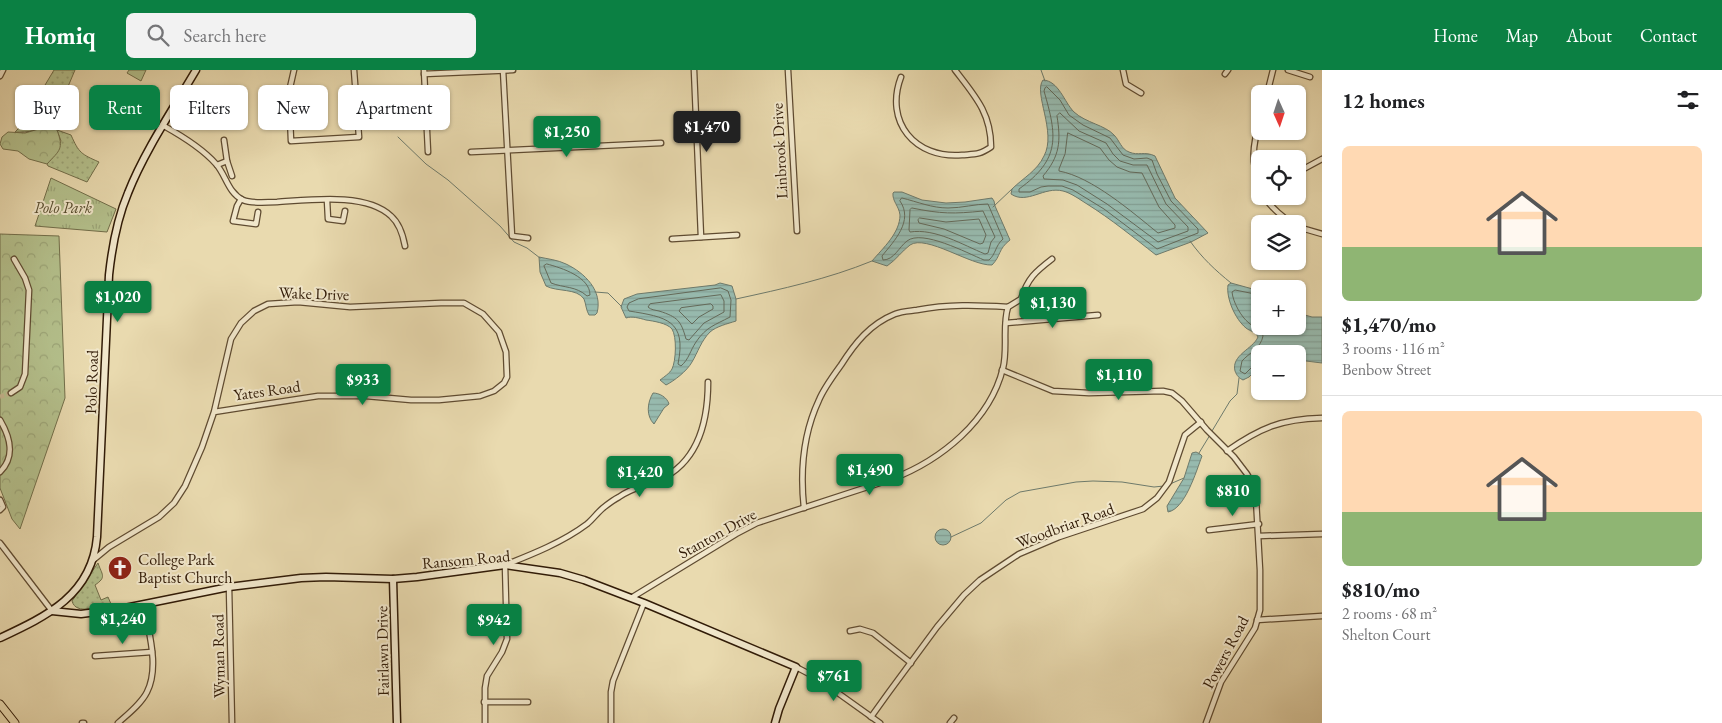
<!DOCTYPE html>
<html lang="en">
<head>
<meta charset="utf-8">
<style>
  body { margin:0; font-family:"EB Garamond",serif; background:#f2f2f2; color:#202124; height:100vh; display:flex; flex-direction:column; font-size:19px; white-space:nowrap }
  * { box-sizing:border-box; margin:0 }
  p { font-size:16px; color:#757577 }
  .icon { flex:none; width:28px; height:28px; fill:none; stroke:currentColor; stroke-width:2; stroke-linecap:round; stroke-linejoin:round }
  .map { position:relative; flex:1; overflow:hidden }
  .side { display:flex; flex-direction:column; background:#fff; width:400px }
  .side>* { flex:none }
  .guide { position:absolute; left:15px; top:15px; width:475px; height:45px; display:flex; gap:10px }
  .needle { width:32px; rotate:177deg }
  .buttons { position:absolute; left:1251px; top:15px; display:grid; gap:10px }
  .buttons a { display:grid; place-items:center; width:55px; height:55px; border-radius:8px; background:#fff; box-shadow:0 1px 4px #0004; font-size:25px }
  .price { position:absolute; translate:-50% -42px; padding:0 11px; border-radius:5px; background:#0b8043; color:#fff; font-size:16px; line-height:32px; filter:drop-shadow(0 1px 2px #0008) }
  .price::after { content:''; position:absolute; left:50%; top:30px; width:15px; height:11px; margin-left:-8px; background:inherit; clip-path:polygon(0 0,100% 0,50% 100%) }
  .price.on { background:#222; color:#fff }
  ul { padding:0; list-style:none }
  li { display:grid; align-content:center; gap:10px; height:265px; padding:0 20px }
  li+li { border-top:1px solid #e0e0e0 }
  li span { display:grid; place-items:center; height:155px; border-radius:8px; color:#555 }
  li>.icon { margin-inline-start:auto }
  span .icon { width:90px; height:90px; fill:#fffc; stroke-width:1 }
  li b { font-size:21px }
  h2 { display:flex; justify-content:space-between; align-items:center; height:60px; padding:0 20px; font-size:21px }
  .tag { padding:0 18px; border-radius:8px; background:#fff; box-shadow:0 1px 4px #0004; font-size:18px; line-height:45px }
  .tag.on { background:#0b8043; color:#fff }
  header { display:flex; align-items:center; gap:30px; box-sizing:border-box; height:70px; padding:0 25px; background:#0b8043; color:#fff }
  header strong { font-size:24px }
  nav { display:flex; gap:28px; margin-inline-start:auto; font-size:18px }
  .search { width:350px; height:45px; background:#f2f2f2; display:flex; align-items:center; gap:12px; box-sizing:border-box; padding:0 18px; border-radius:8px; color:#757577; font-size:19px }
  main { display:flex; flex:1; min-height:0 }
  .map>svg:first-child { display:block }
  .grass { fill:url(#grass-dots); stroke:#726e4a }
  .forest { fill:url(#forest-crowns); stroke:#726e4a }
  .park { fill:url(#park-tufts); stroke:#726e4a }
  .water { fill:url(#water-rules); stroke:#6e7a6b }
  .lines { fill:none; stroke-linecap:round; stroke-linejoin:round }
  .shore { stroke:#646a5a; stroke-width:1 }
  .stream { stroke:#6e7a6b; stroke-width:1 }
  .street-tunnel { stroke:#c4b48d; stroke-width:4.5; stroke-dasharray:4.5 2; stroke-linecap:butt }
  .street-casing { stroke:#5f4b31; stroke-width:7 }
  .secondary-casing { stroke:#311b07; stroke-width:9 }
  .primary-casing { stroke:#311b07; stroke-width:9 }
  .street { stroke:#f1e7cb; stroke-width:4.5 }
  .secondary { stroke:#f1e7cb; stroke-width:6 }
  .primary { stroke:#e9daaf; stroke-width:7 }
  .labels { text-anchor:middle; stroke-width:4; stroke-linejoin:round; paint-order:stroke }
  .street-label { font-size:16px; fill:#311b07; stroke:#f1e7cb }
  .park-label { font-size:16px; font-style:italic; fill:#584d2f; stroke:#f1e7cb }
  .poi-label { font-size:16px; fill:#311b07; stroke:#f1e7cb; text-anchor:start }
</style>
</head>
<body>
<header>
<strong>Homiq</strong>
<div class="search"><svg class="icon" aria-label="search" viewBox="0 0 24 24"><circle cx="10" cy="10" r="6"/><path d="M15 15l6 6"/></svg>Search here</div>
<nav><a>Home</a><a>Map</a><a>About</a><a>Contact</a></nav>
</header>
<main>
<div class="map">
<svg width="1322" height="653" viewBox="0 0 1322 653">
  <defs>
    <pattern id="grass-dots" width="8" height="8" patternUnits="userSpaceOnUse" patternTransform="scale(1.25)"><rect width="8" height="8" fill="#b4c08c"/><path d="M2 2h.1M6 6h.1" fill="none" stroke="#9ba477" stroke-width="1.8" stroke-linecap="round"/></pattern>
    <pattern id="forest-crowns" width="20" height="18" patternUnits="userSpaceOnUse" patternTransform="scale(1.25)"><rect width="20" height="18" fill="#b4c08c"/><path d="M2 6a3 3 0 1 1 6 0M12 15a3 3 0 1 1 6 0" fill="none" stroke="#9ba477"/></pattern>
    <pattern id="park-tufts" width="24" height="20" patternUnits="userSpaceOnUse" patternTransform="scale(1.25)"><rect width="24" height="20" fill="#b4c08c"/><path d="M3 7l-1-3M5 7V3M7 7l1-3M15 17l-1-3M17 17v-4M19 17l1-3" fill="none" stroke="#9ba477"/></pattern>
    <pattern id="water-rules" width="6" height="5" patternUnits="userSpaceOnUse" patternTransform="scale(1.25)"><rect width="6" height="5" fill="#97baae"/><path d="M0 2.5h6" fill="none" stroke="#839f94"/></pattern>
  </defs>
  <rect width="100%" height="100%" fill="#e9daaf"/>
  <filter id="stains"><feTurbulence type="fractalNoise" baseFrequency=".004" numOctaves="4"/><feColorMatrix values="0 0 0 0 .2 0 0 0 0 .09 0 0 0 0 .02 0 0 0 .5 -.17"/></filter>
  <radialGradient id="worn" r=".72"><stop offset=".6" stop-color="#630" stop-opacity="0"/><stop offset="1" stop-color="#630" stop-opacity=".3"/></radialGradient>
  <g class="grass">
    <path d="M 54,0 L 75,0 L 53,52 C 44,60 26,63 15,62 L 20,57 Z"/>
    <path d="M 57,60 L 71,65 C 79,83 81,84 99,92 L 87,112 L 48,96 L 47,94 L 52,88 L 61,71 Z"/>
    <path d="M 98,493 C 102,505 107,507 95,515 L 101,530 L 108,527 L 111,534 C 99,536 76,546 72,531 Z"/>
  </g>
  <g class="forest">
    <path d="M 49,56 L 57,60 C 64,79 60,80 47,94 L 29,89 L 18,81 L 3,79 L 0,74 L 2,67 L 8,62 L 25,63 Z"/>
    <polygon points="0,164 59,166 65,328 20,459 12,449 0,418"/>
  </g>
  <g class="park">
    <polygon points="129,0 146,0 141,11 127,3"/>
    <polygon points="51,108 116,139 107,162 35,156"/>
  </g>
  <g class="water">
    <path d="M 1043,10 C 1059,11 1064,32 1074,42 C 1086,53 1105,55 1114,65 C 1120,71 1121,79 1129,82 C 1138,86 1145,81 1155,86 L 1175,128 L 1208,163 L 1191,172 L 1156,185 C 1133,167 1111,149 1087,134 C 1079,129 1071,123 1063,121 C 1044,116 1027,135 1011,124 L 1012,119 C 1023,108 1037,101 1044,86 C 1057,62 1033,23 1043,10 Z"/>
    <path d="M 894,122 L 902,122 L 922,130 L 946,133 L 965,132 L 992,128 L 994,131 L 995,136 L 1010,170 C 998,179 1001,186 992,195 C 971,196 926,164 910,175 C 902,181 896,190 887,196 L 872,191 C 883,178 900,163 900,145 C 899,136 892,131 893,123 Z"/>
    <path d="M 539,187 C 548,189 558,190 566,194 C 585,203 603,221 597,243 L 595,245 L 589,245 C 586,240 586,234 584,229 C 577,218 557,222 546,216 L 540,202 Z"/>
    <path d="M 720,213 L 732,216 L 736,229 L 736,251 C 727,254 717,256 710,262 C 701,271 698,282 692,292 C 687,301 674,311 666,315 L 660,310 C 664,307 670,303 672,299 C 676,291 677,267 672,259 C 667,253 653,251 646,250 C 639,248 632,246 626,248 L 621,237 L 624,229 L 637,224 L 715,215 Z"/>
    <path d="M 1231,213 L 1260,221 L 1260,256 L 1298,256 L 1298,243 L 1312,247 L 1322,247 L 1322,293 L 1298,290 L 1298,284 L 1260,284 L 1260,296 L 1249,307 L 1243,310 C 1239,308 1237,306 1235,301 C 1231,285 1253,279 1258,267 C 1255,261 1251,262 1246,258 C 1235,249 1226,228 1228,215 Z"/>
    <path d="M 653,323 C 659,323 667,327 669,334 L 664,338 L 654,354 C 646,346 647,333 653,323 Z"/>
    <path d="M 1196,382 L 1200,384 L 1202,386 C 1196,402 1185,439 1168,442 L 1167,436 L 1184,408 L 1192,383 Z"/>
    <circle cx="943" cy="467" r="8"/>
  </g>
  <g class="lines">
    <g class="shore">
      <path d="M 1047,17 L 1060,30 L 1069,45 L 1083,55 L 1110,68 L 1123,85 L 1134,89 L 1147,88 L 1152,90 L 1157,104 L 1171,131 L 1198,159 L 1198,163 L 1157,179 L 1104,139 L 1073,120 L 1062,116 L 1048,116 L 1041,117 L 1030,122 L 1019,122 L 1019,119 C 1061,89 1057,66 1044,21 L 1045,18 Z"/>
      <path d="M 1060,43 L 1079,61 L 1106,73 L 1113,84 L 1120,91 L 1133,95 L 1147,95 L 1166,134 L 1188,157 L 1188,161 L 1158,172 L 1107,134 L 1077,115 L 1063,110 L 1044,109 L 1043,106 C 1060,86 1061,71 1057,46 Z"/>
      <path d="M 1068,63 L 1100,78 L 1109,90 L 1117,97 L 1130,102 L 1142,103 L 1159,137 L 1175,155 L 1175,158 L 1158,163 C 1132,142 1092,107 1059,101 L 1059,99 L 1065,84 Z"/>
      <path d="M 902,128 C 918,132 932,138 948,138 C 962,138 975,134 988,134 L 1003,169 C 995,176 996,184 989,190 L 984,190 C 967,183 922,159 907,171 C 899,177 894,190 883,190 L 882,186 C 894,171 914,151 900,131 Z"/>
      <path d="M 912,138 C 941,144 954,144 983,141 L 995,167 L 991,172 L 988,183 L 985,184 C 963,175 935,158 910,162 L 909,160 L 910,140 Z"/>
      <polygon points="920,148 946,152 979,149 986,165 983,173 980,174 944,159 919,153 918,150"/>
      <path d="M 547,194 C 562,198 590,207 590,225 L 587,226 C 576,216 564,218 551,213 L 544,196 Z"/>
      <path d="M 721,218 L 728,221 L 731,230 L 730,247 C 715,255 706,257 696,272 C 690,281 689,289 681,296 L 678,294 C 687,250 666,247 629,241 L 627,237 L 629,233 L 638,229 Z"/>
      <path d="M 721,225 L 724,231 L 724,242 L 704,253 L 689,270 L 686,269 C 681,251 678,247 659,241 C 655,240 651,240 648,237 L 650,234 Z"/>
      <path d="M 1260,225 L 1235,220 L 1232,222 C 1233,232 1241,247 1249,253 C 1255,259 1261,257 1263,266 C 1261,278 1249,283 1242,291 L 1240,301 L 1245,304 L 1255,294 L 1260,293"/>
      <polygon points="711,234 713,236 713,239 699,247 692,254 679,241 681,238"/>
    </g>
    <g class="stream">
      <polyline points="1041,0 1045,11"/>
      <polyline points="398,67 426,94 448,110 500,156 514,172 527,178 540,188"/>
      <polyline points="993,137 1012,119"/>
      <path d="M 1190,171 C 1202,188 1215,200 1231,213"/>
      <polyline points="595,222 608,223 622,237"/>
      <path d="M 736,229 C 782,219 828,209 872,191"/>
      <polyline points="1212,361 1230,331 1237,324 1239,308"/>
      <polyline points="1199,383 1210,365"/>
      <polyline points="1170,414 1184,408"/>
      <polyline points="951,467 981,453 1006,430 1020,422 1076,412 1093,411 1122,412 1154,417 1164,416"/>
    </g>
    <polyline class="street-tunnel" points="0,327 11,323"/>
    <g class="street-casing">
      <g id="street">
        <polyline points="294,0 289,22 291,71 359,67 354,0"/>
        <polyline points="424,0 428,82"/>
        <polyline points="503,0 512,166 528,168"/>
        <polyline points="694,0 701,167"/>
        <polyline points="788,0 797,161"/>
        <polyline points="1123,0 1126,14 1141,23"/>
        <polyline points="1288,0 1310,7"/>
        <polyline points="424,4 513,0"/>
        <polyline points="1225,4 1228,0"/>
        <polyline points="0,6 3,0"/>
        <path d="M 901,7 C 884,52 915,89 962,85 C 976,84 979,85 991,77 C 991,43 975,26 955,0"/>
        <polyline points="1267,24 1273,0"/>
        <path d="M 1260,50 C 1252,78 1251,90 1260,119"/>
        <path d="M 164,56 C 182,66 202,78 216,94 C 226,105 228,123 243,130 C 252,134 266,132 277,132 C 309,130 366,122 391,146 C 400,154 403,165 405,176"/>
        <polyline points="224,70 227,91"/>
        <polyline points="471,82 661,73"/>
        <polyline points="217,95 227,91 232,106"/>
        <polyline points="1298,102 1322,89"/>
        <path d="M 1264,126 C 1271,138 1281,146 1293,154"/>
        <polyline points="241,129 237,136 233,151 256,154 258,142"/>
        <polyline points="327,130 328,149 343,151 345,141"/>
        <polyline points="1298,157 1322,164"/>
        <polyline points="672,169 737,165"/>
        <path d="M 1008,237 L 1021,229 C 1028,208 1035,202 1052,189"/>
        <polyline points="1006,253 1098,245"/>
        <polyline points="1002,300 1053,321 1089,323 1163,321 1172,323 1182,331 1207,360 1234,387 1247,404 1254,417 1256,429 1260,500 1260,540 1255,558 1221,612 1206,653"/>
        <polyline points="11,323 20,317 25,304 29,220 25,208 14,189"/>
        <path d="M 0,350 C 10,367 16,386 0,402"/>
        <path d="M 1227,381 C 1260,358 1281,349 1322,348"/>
        <polyline points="0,430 3,437 0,440"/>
        <path d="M 804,438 C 800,401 803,364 819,330 C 824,318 833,306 841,295 C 855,273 870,254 895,244 C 902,241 910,241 917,240 C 948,234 977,235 1008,237"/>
        <polyline points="1209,460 1259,454"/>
        <polyline points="1259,466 1322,464"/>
        <polyline points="0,473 52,541"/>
        <polyline points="92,491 109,477 159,447 174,433 185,416 202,377 214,342 231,269 241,253 254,241 268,234 298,232 350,237 441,233 464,233 483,244 499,262 506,282 507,307 504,313 494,321 480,326 439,330 411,330 366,326 318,326 214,342"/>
        <polyline points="229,517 232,653"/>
        <path d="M 631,528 L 736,464 L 757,453 L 892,409 C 941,390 990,351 1003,298 C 1008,278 1002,256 1008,237"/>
        <polyline points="1257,550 1322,546"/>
        <polyline points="850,561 860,559 873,563 911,593"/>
        <polyline points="95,586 152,582"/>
        <polyline points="796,597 817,608 880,653"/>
        <polyline points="484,632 528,632"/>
        <polyline points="871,647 889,622 937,557 964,525 980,510 1019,484 1059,467 1143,439 1157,428 1169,412 1185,365 1201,352"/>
        <polyline points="82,653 84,653"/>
        <path d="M 118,653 C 128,644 141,634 147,622 C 160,596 148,561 144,534"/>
        <path d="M 485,653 L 485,618 L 487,606 L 502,582 L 507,569 L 505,495 C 533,484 563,472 587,454 C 593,449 597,443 603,438 C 608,434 613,430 619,427 C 631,418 647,415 661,409 C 699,391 708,351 708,312"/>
        <polyline points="611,653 611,622 613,611 644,533"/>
        <polyline points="950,653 954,648"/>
      </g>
    </g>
    <g class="secondary-casing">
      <g id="secondary">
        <polyline points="393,509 397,653"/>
        <polyline points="52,541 81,544 120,539 229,517 301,508 326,507 393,509 417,507 505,495 560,503 584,510 644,533 796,597 779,639 775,653"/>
        <path d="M 0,568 C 47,546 92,525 97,467 L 109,205 C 112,177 117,149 128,123 C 144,82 173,39 196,0"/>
      </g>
    </g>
    <g class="primary-casing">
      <polyline id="primary" points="0,634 15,653"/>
    </g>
    <use href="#street" class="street"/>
    <use href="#secondary" class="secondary"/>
    <use href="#primary" class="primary"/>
  </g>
  <defs>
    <g id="church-disc" transform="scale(1.25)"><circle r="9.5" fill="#8f2418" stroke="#f1e7cb"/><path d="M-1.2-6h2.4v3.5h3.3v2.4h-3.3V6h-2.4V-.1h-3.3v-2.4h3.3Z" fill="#fff"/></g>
  </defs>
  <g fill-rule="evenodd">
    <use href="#church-disc" x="120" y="498"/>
  </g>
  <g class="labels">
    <g class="street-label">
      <text transform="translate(779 81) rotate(-93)" y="6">Linbrook Drive</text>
      <text transform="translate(314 223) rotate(2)" y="6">Wake Drive</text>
      <text transform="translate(91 312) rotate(-88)" y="6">Polo Road</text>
      <text transform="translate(267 320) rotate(-8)" y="6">Yates Road</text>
      <text transform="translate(1065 455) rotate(-20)" y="6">Woodbriar Road</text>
      <text transform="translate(717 463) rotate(-29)" y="6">Stanton Drive</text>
      <text transform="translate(466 489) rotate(-5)" y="6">Ransom Road</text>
      <text transform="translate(382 581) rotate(-91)" y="6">Fairlawn Drive</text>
      <text transform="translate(1225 582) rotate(-62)" y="6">Powers Road</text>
      <text transform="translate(218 586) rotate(-91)" y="6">Wyman Road</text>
    </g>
    <g class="park-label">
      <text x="63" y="143">Polo Park</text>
    </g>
    <g class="poi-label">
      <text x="138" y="495">College Park<tspan x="138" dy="18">Baptist Church</tspan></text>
    </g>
  </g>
  <rect width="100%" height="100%" filter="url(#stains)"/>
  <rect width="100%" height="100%" fill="url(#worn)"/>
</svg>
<div class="buttons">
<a><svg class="needle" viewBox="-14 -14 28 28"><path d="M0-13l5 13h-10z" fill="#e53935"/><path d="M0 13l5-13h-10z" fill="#757577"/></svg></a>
<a><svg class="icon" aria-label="locate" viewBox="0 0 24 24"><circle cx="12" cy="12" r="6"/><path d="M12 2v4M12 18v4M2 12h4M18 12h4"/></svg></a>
<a><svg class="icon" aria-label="layers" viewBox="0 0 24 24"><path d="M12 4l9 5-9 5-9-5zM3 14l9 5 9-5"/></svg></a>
<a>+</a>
<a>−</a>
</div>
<b class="price on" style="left:707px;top:83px">$1,470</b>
<b class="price" style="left:567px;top:88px">$1,250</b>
<b class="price" style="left:118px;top:253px">$1,020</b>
<b class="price" style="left:1053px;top:259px">$1,130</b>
<b class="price" style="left:1119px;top:331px">$1,110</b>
<b class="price" style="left:363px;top:336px">$933</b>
<b class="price" style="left:870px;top:426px">$1,490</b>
<b class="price" style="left:640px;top:428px">$1,420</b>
<b class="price" style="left:1233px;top:447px">$810</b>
<b class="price" style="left:123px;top:575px">$1,240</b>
<b class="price" style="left:494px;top:576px">$942</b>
<b class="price" style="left:834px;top:632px">$761</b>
<div class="guide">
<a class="tag">Buy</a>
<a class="tag on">Rent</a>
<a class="tag">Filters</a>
<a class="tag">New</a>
<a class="tag">Apartment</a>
</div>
</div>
<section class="side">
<h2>12 homes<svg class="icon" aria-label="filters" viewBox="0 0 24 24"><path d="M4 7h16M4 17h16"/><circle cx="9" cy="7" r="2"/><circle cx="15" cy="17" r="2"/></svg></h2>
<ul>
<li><span style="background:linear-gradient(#ffd9b3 65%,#8fb573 0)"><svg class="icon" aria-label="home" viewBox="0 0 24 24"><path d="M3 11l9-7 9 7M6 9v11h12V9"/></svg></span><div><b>$1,470/mo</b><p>3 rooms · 116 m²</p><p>Benbow Street</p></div></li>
<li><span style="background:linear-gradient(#ffd9b3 65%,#8fb573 0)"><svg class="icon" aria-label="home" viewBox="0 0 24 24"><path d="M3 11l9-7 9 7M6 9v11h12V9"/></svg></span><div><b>$810/mo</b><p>2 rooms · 68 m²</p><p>Shelton Court</p></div></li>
</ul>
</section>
</main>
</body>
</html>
